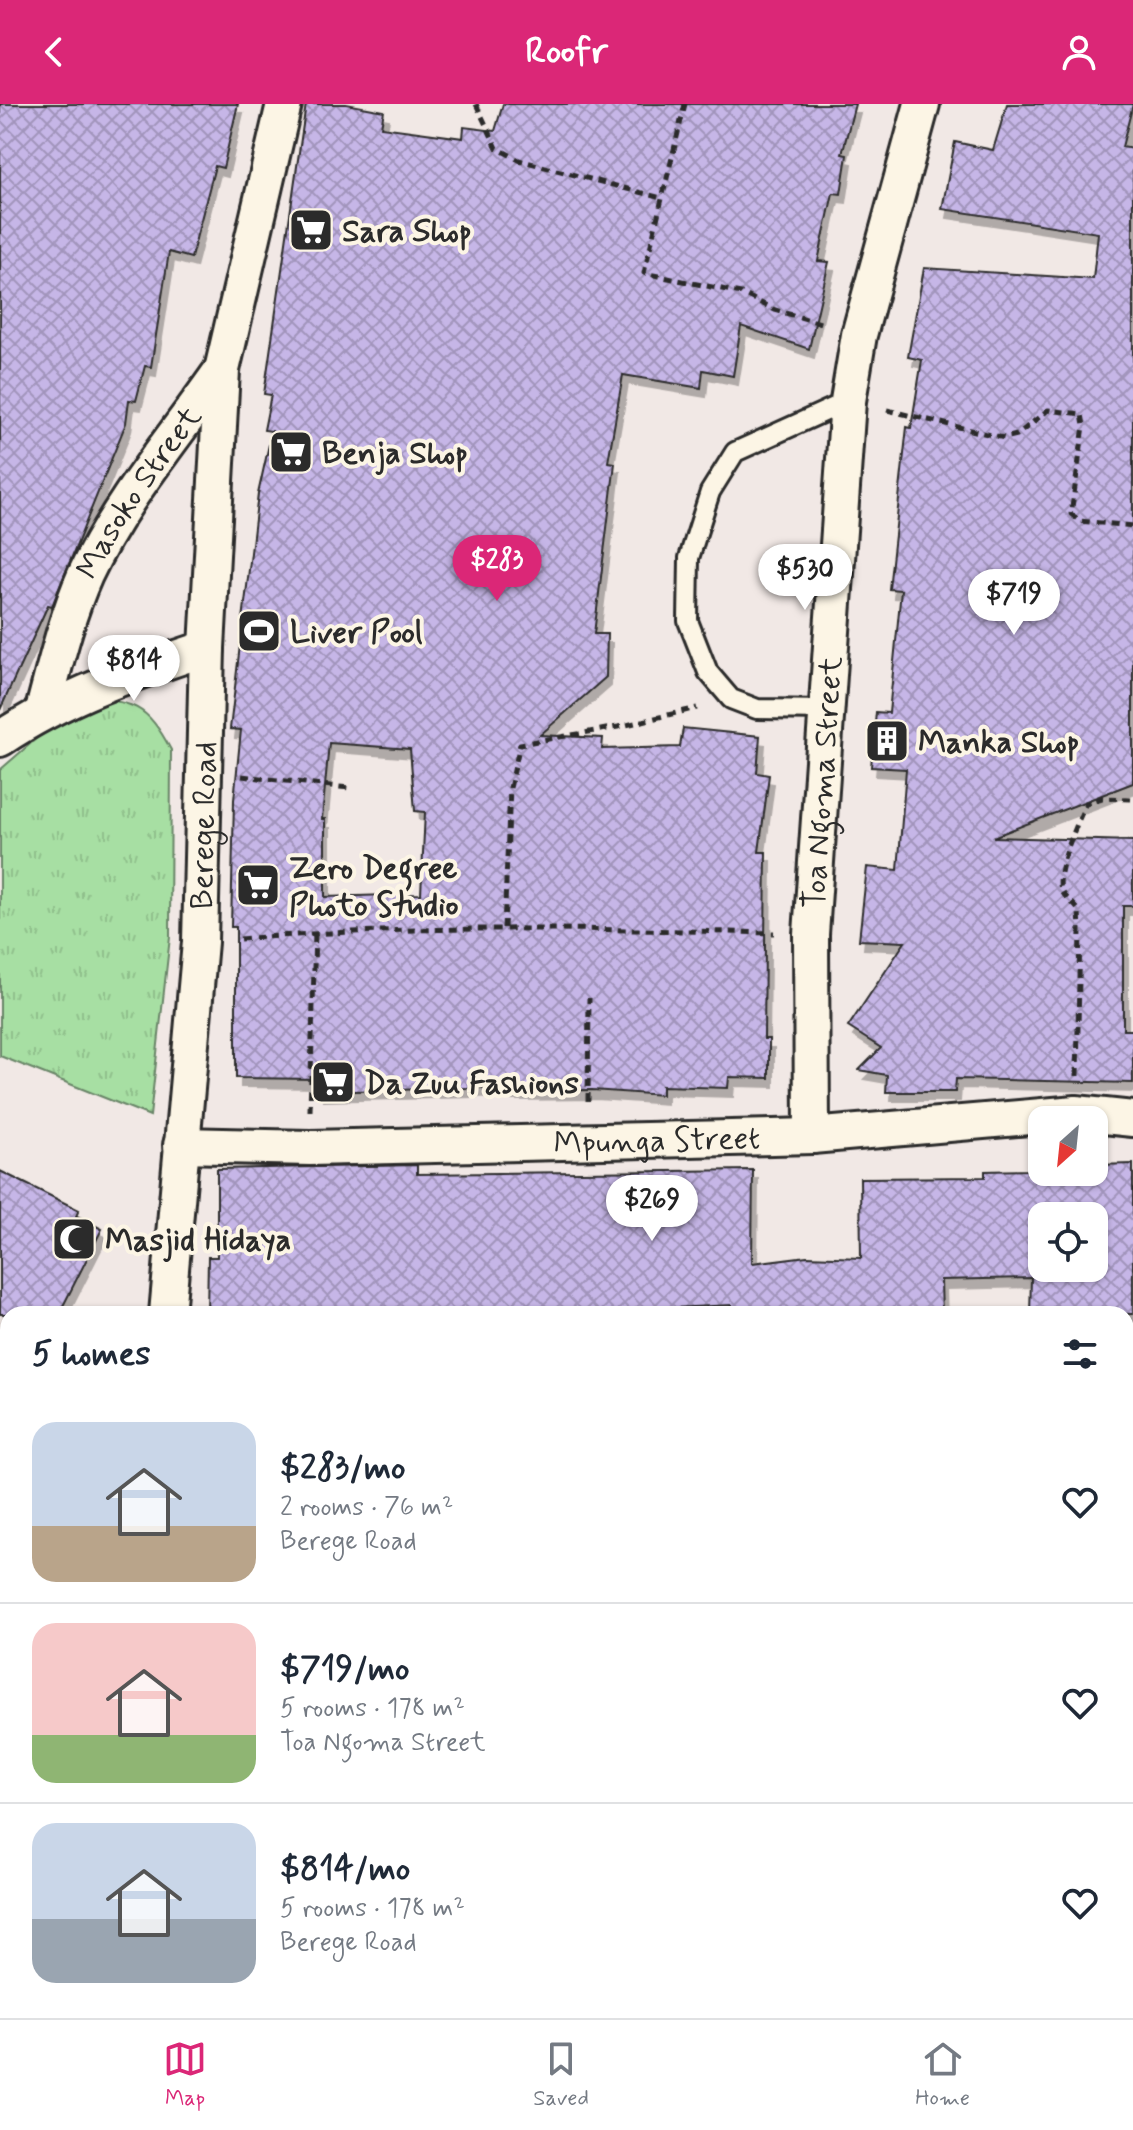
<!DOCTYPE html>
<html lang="en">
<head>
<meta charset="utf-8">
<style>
  body { margin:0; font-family:Mynerve,sans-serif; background:#f6f6f7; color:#1f2937; height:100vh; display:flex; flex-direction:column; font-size:30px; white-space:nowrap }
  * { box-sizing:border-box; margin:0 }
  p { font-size:26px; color:#747a83 }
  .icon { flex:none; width:44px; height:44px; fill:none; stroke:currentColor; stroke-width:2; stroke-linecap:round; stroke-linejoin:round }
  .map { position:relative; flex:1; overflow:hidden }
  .details { position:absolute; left:0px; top:1202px; width:1134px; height:712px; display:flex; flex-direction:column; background:#fff; border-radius:24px 24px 0 0; box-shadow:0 2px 6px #0004 }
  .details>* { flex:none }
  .needle { width:52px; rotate:207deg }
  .tools { position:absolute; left:1028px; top:1002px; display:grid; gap:16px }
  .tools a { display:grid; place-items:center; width:80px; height:80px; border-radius:16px; background:#fff; box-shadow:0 2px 6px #0004; font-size:40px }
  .price { position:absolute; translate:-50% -68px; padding:0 18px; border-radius:28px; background:#fff; color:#222; font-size:26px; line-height:52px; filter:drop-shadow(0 2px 4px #0008) }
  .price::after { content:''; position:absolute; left:50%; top:48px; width:24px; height:18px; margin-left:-12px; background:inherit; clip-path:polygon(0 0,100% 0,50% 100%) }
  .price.active { background:#db2777; color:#fff }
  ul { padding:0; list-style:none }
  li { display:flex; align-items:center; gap:24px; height:200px; padding:0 32px }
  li+li { border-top:2px solid #e0e1e3 }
  li span { display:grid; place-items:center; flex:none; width:224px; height:160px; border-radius:24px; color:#555 }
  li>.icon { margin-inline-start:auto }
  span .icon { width:96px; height:96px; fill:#fffc; stroke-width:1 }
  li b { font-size:34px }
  h2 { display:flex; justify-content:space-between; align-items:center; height:96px; padding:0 32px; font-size:34px }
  header { display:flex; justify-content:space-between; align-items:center; height:104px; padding:0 32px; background:#db2777; color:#fff; font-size:36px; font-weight:700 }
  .dock { display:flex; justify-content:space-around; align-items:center; height:112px; border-top:2px solid #e0e1e3; background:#fff; font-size:22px; color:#747a83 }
  .dock a { display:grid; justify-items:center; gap:4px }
  .dock .active { color:#db2777 }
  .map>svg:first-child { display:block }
  .grass { fill:url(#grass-tufts); stroke:#698567; stroke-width:2 }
  .building { fill:url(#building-cross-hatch); stroke:#2b2b2b; stroke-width:2; fill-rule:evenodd; filter:url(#shadow) }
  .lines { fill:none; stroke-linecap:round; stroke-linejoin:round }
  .lane-casing { stroke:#2b2b2b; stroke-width:24 }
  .street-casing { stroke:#2b2b2b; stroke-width:40 }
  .path { stroke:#2b2b2b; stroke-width:5; stroke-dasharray:8 6; stroke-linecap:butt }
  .lane { stroke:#fcf5e5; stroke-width:18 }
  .street { stroke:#fcf5e5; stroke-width:34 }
  .labels { text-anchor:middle; stroke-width:8; stroke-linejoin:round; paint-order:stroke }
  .poi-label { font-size:32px; font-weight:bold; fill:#2b2b2b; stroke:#fcf5e5; text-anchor:start }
  .street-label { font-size:32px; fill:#2b2b2b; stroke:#fcf5e5 }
</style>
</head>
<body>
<header><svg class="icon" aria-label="back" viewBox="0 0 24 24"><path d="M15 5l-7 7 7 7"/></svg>Roofr<svg class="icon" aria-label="person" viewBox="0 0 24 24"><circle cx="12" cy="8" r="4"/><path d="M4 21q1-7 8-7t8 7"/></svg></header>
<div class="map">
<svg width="1133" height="1914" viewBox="0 0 1133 1914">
  <defs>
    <pattern id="grass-tufts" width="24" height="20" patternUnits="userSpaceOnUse" patternTransform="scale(2)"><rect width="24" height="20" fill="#a7dfa3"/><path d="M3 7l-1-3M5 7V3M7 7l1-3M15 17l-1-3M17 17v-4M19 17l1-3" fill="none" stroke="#90c08c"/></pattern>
    <pattern id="building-cross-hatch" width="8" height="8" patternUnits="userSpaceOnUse" patternTransform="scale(2)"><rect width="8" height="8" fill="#c6b6e7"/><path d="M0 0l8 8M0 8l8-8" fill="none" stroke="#a194bb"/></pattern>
    <filter id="shadow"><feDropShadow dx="5" dy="9" stdDeviation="0" flood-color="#0004"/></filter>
  </defs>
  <rect width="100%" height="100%" fill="#f1e8e5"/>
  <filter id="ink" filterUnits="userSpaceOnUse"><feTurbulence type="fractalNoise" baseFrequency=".0125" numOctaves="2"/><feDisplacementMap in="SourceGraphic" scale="16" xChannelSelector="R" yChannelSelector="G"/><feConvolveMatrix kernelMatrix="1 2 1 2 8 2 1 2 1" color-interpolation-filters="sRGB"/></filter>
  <g filter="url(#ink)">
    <path class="grass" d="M 82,595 C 132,596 147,600 171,646 L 170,833 L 150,1012 L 0,952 L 0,666 Z"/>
    <g class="building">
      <polygon points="0,0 238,0 223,64 215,62 191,154 169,148 151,263 145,262 136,297 129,296 126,319 52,502 48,501 0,606"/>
      <path d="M 306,0 L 346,0 L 384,7 L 381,23 L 463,34 L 464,23 L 495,27 L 503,0 L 855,0 L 842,50 L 847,51 L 841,90 L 833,89 L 818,157 L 829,158 L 809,245 L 741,222 L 733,272 L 703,266 L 701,284 L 623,271 L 608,358 L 615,359 L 594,530 L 607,530 L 606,573 L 540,631 L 603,634 L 602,645 L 680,643 L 683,624 L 760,632 L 757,669 L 769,671 L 759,748 L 766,748 L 764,935 L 769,935 L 769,974 L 729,973 L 728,984 L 662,982 L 662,991 L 592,986 L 507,987 L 507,983 L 318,988 L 318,975 L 236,974 L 236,823 L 231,823 L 234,696 L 241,626 L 230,625 L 258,390 L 272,327 L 264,326 L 271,291 L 264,290 ZM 329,639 L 410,645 L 415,707 L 425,708 L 421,790 L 325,793 L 325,715 L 322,715 Z"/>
      <polygon points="1007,0 1133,0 1122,43 1133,45 1133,679 993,733 1133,737 1133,802 1123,802 1123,926 1133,926 1133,979 956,975 955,988 886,988 887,971 859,966 881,944 848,923 905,838 859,836 867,763 898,766 906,665 871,663 876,608 889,609 901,486 889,485 907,323 911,324 922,256 908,253 924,164 1093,175 1098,129 942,105 955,38 993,46"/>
      <path d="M 1133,1060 L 1133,1210 L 1030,1210 L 1031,1174 L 941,1176 L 942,1210 L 732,1210 L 732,1201 L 654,1205 L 654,1210 L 207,1210 L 208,1153 L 217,1153 L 217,1065 L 417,1061 L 417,1070 L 753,1066 L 752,1159 L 807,1152 L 861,1154 L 860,1074 L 985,1073 L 985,1067 L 1028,1066 L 1028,1062 L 1042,1062 L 1042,1068 L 1094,1068 L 1094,1061 ZM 1042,1112 L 1094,1112 L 1094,1164 L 1042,1164 Z"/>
      <polygon points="0,1067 79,1106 76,1112 102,1125 59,1210 0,1210"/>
    </g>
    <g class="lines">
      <g class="lane-casing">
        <polyline id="lane" points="827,606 757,605 731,595 708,568 688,517 689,454 710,388 735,348 848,297"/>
      </g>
      <g class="street-casing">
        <g id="street">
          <path id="s1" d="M 43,606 C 55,561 66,514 85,471 C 119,398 175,333 221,267"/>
          <path d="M 0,635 C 64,592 134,568 207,544"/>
          <path id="s2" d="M 812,1032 L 811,830 L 848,297 L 859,231 L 922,0"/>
          <path id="s3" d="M 181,1041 L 310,1044 L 812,1032 L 1076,1009 L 1133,1015"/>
          <path id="s4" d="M 167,1210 L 200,838 L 207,544 L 222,266 L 284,0"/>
          <polyline points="1126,1468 1133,1468"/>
          <polyline points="1126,1540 1133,1541"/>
          <polyline points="0,1804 8,1791"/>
          <polyline points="0,1886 8,1887"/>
          <polyline points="776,1906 819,1914"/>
          <polyline points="738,1914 738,1906"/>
        </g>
      </g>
      <g class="path">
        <polyline points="476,0 497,44 519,56 661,94"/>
        <polyline points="685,0 644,169 741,189 775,206 824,220"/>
        <polyline points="887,306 1004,334 1017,331 1048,306 1082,310 1084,322 1071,410 1080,417 1133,422"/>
        <polyline points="242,672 349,684"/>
        <polyline points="504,824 510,684 520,640 618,623 697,604"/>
        <path d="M 240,835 C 418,820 596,825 774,829"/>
        <path d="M 1077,972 L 1080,827 L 1079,807 C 1075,800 1065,794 1062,787 C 1053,771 1079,716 1086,699 L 1102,694 L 1133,695"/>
        <polyline points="588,997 589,894"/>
        <polyline points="310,1007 315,828"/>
        <polyline points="1126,1246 1133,1245"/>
        <polyline points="1126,1737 1133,1739"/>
      </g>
      <use href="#lane" class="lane"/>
      <use href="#street" class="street"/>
    </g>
  </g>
  <defs>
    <g id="supermarket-square" transform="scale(2.3)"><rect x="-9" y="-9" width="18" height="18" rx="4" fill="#2b2b2b" stroke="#fcf5e5"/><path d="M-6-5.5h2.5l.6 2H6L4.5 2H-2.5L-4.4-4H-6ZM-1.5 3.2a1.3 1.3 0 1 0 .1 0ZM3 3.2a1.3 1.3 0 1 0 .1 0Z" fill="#fff"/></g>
    <g id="stadium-square" transform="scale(2.3)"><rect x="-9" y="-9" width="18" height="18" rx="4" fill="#2b2b2b" stroke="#fcf5e5"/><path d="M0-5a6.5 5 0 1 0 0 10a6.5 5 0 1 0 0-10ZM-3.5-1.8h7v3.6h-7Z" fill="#fff"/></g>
    <g id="building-square" transform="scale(2.3)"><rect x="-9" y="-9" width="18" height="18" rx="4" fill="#2b2b2b" stroke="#fcf5e5"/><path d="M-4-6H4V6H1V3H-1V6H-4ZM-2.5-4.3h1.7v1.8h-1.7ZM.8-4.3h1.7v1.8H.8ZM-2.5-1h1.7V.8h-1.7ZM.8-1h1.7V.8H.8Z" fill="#fff"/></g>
    <g id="mosque-square" transform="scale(2.3)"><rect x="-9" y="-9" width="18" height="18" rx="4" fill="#2b2b2b" stroke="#fcf5e5"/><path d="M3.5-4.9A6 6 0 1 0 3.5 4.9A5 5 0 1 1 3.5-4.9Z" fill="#fff"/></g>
  </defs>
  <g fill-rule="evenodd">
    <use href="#supermarket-square" x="311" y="126"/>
    <use href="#supermarket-square" x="291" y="348"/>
    <use href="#stadium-square" x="259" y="527"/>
    <use href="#building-square" x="887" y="637"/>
    <use href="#supermarket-square" x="258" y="781"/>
    <use href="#supermarket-square" x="333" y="978"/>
    <use href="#mosque-square" x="74" y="1135"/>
  </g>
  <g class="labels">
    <g class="poi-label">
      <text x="342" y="137">Sara Shop</text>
      <text x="322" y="359">Benja Shop</text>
      <text x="290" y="538">Liver Pool</text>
      <text x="918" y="648">Manka Shop</text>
      <text x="289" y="774">Zero Degree<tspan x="289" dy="37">Photo Studio</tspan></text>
      <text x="364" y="989">Da Zuu Fashions</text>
      <text x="105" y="1146">Masjid Hidaya</text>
    </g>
    <g class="street-label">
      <text dy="11" stroke="none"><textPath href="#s1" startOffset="240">Masoko Street</textPath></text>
      <text dy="11" stroke="none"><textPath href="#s2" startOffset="354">Toa Ngoma Street</textPath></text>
      <text dy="11" stroke="none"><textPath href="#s4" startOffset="490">Berege Road</textPath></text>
      <text dy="11" stroke="none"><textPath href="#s3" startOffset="476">Mpunga Street</textPath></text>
    </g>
  </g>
</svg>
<div class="tools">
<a><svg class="needle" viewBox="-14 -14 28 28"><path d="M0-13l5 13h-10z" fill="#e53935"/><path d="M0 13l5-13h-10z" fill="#747a83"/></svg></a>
<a><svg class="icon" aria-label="locate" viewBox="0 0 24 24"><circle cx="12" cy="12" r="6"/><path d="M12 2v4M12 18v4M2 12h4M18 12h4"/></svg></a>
</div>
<b class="price active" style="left:497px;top:499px">$283</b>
<b class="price" style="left:805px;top:508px">$530</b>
<b class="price" style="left:1014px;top:533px">$719</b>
<b class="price" style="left:134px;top:599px">$814</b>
<b class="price" style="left:652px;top:1139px">$269</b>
<section class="details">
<h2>5 homes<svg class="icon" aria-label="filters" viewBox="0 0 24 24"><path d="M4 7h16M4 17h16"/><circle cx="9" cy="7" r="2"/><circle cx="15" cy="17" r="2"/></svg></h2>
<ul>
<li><span style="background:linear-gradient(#c9d6e8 65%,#b9a48a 0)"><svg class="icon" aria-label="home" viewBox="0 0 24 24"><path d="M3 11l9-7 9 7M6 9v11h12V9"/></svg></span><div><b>$283/mo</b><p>2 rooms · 76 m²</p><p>Berege Road</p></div><svg class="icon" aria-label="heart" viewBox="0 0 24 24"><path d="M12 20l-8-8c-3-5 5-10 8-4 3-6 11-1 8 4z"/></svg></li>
<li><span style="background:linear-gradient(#f6c9c9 70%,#8fb573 0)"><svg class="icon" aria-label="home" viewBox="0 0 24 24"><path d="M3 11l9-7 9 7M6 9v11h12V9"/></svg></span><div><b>$719/mo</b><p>5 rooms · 178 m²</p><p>Toa Ngoma Street</p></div><svg class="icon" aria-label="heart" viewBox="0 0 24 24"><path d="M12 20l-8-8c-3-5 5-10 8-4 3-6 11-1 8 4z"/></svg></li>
<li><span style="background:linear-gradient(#c9d6e8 60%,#9aa5b1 0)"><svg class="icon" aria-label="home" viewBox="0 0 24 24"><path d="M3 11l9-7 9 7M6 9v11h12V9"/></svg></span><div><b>$814/mo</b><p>5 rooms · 178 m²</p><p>Berege Road</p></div><svg class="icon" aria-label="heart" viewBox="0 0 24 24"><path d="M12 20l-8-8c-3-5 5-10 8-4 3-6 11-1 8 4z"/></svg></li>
</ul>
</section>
</div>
<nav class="dock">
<a class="active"><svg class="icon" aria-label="map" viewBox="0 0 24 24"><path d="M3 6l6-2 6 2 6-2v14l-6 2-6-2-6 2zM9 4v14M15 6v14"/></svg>Map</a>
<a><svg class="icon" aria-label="saved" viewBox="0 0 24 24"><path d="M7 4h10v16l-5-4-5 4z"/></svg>Saved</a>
<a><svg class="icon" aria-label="home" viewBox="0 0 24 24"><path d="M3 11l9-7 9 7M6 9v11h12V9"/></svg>Home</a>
</nav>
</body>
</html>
